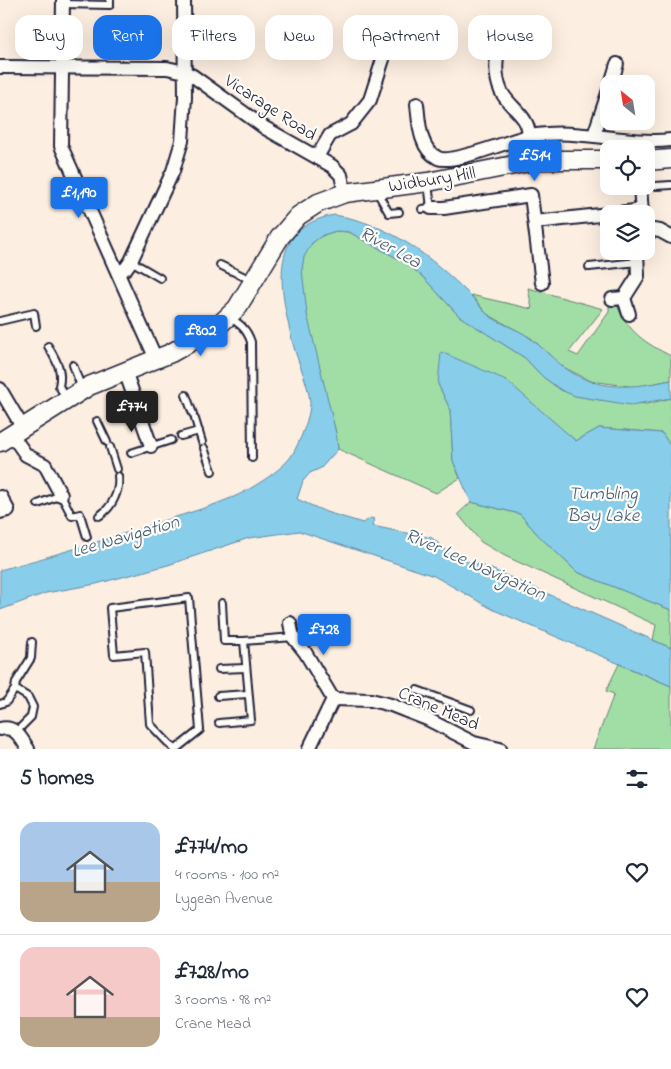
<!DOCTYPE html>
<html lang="en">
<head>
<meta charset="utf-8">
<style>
  body { margin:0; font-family:"Indie Flower",sans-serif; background:#f6f6f7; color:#1f2937; height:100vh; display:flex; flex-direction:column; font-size:19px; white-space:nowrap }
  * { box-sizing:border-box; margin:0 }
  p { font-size:16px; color:#747a83 }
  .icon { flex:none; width:28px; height:28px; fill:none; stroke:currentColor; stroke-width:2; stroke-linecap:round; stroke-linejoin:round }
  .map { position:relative; height:749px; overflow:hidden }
  .drawer { display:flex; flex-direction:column; background:#fff; flex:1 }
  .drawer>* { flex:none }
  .guide { position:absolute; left:15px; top:15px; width:641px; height:45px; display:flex; gap:10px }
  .needle { width:32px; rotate:330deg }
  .controls { position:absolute; left:600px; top:75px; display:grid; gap:10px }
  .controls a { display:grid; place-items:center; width:55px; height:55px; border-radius:10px; background:#fff; box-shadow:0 5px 20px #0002; font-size:25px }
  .price { position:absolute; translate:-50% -42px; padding:0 11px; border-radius:5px; background:#1a73e8; color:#fff; font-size:16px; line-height:32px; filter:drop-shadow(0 1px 2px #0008) }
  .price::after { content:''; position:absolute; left:50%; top:30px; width:15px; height:11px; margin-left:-8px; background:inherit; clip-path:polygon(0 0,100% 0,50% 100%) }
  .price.active { background:#222; color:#fff }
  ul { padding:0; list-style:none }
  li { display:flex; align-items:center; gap:15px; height:125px; padding:0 20px }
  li+li { border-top:1px solid #e0e1e3 }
  li span { display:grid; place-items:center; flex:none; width:140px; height:100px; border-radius:15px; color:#555 }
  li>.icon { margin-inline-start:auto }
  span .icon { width:60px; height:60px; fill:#fffc; stroke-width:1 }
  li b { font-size:21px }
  h2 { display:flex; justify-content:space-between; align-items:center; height:60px; padding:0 20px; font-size:21px }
  .pill { padding:0 18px; border-radius:15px; background:#fff; box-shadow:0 5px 20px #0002; font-size:18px; line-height:45px }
  .pill.active { background:#1a73e8; color:#fff }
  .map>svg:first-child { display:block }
  .green { fill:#a1dea6; stroke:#628070 }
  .water { fill:#88ceea; stroke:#5f89a4 }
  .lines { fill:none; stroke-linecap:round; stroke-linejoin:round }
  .lane-casing { stroke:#22223b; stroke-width:10 }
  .street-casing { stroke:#22223b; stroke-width:16 }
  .secondary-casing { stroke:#22223b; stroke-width:21 }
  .lane { stroke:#fdfcf7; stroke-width:6 }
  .street { stroke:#fdfcf7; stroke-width:12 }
  .secondary { stroke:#fdfcf7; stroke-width:18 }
  .labels { text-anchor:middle; stroke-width:4.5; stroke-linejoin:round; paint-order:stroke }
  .street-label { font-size:18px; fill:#22223b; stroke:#fdfcf7 }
  .water-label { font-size:19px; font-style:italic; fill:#465e78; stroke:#fdfcf7 }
</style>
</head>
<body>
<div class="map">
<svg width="671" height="749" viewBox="0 0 671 749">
  <rect width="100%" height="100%" fill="#fceee0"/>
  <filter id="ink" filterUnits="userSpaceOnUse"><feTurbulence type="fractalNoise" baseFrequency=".02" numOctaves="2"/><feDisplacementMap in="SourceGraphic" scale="10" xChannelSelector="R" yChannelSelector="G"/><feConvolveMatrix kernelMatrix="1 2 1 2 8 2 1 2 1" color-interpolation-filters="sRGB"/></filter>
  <g filter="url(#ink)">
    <g class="green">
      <path d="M 336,231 L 349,232 L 406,263 L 424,278 L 459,316 L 525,358 L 543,377 L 561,390 L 576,396 L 600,400 L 647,404 L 671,398 L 671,447 L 662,433 L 599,428 L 576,441 L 552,421 L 438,384 L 450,409 L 453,461 L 460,478 L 436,493 L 338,449 L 336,433 C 328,400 293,284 304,256 C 310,241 321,235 336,231 Z"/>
      <path d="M 528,288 L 603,309 L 569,352 L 578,356 L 609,312 L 609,306 L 617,305 C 628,332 645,343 671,356 L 671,380 L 635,387 L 591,381 L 563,367 L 531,338 L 487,314 L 471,295 L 532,309 Z"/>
      <polygon points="471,502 520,514 538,535 577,572 671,610 671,648 653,640 656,625 505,556 481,542 458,514"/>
      <polygon points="619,664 671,686 671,749 593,749 614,694 606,691"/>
    </g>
    <g class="water">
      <path d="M 334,215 C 389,223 430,256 469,294 C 476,300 480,308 487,314 C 499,324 517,328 530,338 C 542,347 553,359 565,368 C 598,392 634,388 671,380 L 671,398 L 631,405 L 575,396 L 561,390 L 543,377 L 525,358 L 459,316 L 424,278 L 406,263 L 349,232 L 336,231 L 323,235 L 312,243 L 304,257 L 302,269 L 307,314 L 336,433 L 338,449 L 321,468 L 310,473 L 303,481 L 297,499 L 326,512 L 363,523 L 371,518 L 374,519 L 372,526 L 432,538 L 455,558 L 489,568 L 671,648 L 671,686 L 494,610 L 434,576 L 299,531 L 249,538 L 168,565 L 96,584 L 46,593 L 0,610 L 0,570 C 56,555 111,538 166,520 C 188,513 210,507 231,498 C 247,492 283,470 292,455 C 299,444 311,415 310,402 C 308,382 298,363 293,344 C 281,293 264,228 334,215 Z"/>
      <polygon points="441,352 506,380 576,441 599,428 662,433 671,447 671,610 577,572 538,535 520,514 471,502 453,461 450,409 438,384"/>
    </g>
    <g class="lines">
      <g class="lane-casing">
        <g id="lane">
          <polyline points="63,4 110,5 110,0"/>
          <polyline points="353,49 383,58"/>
          <polyline points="640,187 671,185"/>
          <polyline points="376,190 389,213 399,212"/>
          <polyline points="422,209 431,208 428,183"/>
          <polyline points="131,261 160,278"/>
          <polyline points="220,265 253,281"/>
          <polyline points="589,267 638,262"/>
          <path d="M 229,317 C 240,324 247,329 251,342 L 252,458"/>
          <polyline points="0,321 34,313 36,326"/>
          <path d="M 48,346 C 56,360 63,370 59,386 L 66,398"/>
          <polyline points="73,365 82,389"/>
          <polyline points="186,395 193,414"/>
          <polyline points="195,419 202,442"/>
          <polyline points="97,421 107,442"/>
          <polyline points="181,436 199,431"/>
          <polyline points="110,447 117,469"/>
          <polyline points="204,448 212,471"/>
          <polyline points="131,453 171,440"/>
          <polyline points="38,504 61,495 72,516 80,514 87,537"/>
          <path d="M 99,516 C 112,508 120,491 118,476"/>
          <polyline points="222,603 224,641 244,641"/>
          <polyline points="219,669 246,668"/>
          <polyline points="15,689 28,697 33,707 31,717 16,732"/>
          <polyline points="417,690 471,710"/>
          <polyline points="218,696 248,694"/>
          <polyline points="0,704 6,702 15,689 16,682 31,658 32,642"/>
          <polyline points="219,723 251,720 244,641 293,637"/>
          <polyline points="174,749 150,724 145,652 114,655 110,608 189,598 200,730 176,749"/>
        </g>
      </g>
      <g class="street-casing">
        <g id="street">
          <polyline points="63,0 61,146 156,359"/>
          <path d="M 500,37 C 497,55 493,73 501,91 C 509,108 529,115 529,136"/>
          <polyline points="0,67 167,68 185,72 193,76 265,128 332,166 341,175 345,193"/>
          <polyline points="611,84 617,64"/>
          <path d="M 417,104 C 419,122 419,149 438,158 C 452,165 512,139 530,136 C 578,127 624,145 671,140"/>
          <polyline points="594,135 609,90"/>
          <polyline points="317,157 330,135 351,124 370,100 392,31"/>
          <polyline points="640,186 642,214"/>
          <polyline points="431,208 444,208 531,195 542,283"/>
          <polyline points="611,214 642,210"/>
          <polyline points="535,222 609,214"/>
          <polyline points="646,229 660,231 671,237"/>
          <polyline points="118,273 126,268 131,261 173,171 182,141 185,97 184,0"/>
          <polyline points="624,298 638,276 637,251"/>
          <polyline points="612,299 624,298 629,314"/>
          <polyline points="125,371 137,405"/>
          <polyline points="0,389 23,428"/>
          <polyline points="139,412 151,446"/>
          <polyline points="12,435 26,455 45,465 61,495"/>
          <polyline points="0,512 8,510 1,497"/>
          <polyline points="290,623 293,637 305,652 333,699"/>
          <polyline points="333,699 371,700 391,705 427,719 474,743 500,749"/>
          <path d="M 0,729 C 15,725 21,738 28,749"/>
          <polyline points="309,749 333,699"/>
        </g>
      </g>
      <g class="secondary-casing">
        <g id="secondary">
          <polyline points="646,161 671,159"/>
          <polyline points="0,442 89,386 171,353 217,327 237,308 280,237 298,216 318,203 345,193 428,182 539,160 609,160"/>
        </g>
      </g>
      <use href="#lane" class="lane"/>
      <use href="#street" class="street"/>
      <use href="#secondary" class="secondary"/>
    </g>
  </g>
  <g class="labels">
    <g class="street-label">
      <text transform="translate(271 107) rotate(33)" y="6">Vicarage Road</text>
      <text transform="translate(432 179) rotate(-9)" y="6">Widbury Hill</text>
      <text transform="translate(439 708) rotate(23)" y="6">Crane Mead</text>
    </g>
    <g class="water-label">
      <text transform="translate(391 246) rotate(29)" y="7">River Lea</text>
      <text x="603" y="499">Tumbling<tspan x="603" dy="22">Bay Lake</tspan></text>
      <text transform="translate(125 535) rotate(-16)" y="7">Lee Navigation</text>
      <text transform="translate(476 563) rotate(24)" y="7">River Lee Navigation</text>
    </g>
  </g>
</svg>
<div class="controls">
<a><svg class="needle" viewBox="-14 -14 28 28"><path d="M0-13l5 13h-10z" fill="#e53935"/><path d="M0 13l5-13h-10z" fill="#747a83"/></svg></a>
<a><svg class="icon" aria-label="locate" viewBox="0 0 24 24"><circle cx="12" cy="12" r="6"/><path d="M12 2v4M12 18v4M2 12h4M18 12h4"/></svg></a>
<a><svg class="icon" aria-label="layers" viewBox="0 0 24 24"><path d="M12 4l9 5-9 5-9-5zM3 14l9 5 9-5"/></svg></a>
</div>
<b class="price" style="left:535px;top:182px">£514</b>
<b class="price" style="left:79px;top:219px">£1,190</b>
<b class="price" style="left:201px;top:357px">£802</b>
<b class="price active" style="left:132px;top:433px">£774</b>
<b class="price" style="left:324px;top:656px">£728</b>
<div class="guide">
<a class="pill">Buy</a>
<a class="pill active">Rent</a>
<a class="pill">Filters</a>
<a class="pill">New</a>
<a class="pill">Apartment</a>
<a class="pill">House</a>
</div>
</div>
<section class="drawer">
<h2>5 homes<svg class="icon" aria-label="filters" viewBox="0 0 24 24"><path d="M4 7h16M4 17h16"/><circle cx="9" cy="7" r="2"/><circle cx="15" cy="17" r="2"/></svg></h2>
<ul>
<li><span style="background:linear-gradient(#a9c7e8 60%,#b9a48a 0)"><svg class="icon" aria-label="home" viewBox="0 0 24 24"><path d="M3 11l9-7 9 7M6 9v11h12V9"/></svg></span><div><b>£774/mo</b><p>4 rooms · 100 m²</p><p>Lygean Avenue</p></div><svg class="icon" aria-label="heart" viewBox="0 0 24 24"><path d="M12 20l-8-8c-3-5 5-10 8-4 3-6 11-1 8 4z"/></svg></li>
<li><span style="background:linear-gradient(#f6c9c9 70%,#b9a48a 0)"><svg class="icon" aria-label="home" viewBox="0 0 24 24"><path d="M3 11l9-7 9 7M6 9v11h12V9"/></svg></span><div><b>£728/mo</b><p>3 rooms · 98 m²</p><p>Crane Mead</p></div><svg class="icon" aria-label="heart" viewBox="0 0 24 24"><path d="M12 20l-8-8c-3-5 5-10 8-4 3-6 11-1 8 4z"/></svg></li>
</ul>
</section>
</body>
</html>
